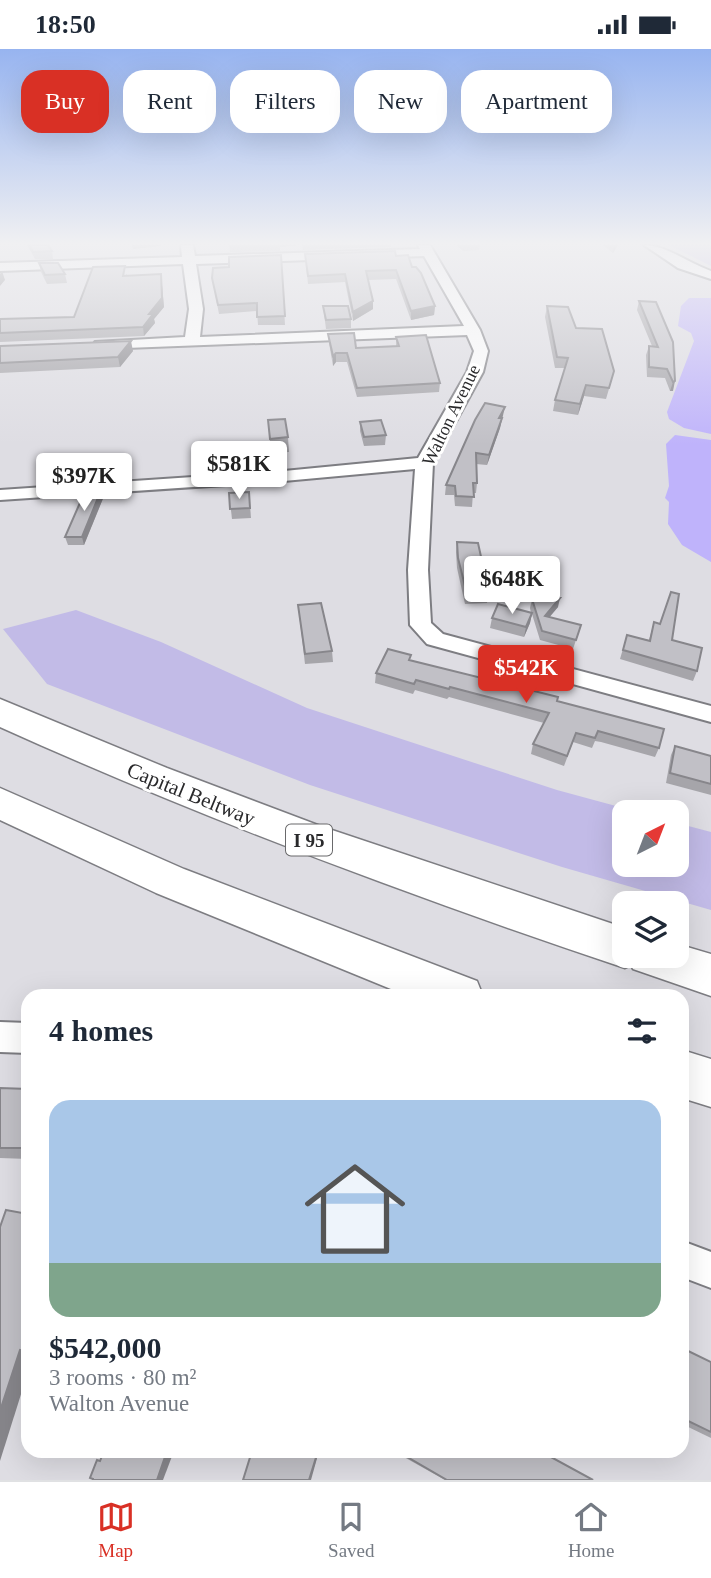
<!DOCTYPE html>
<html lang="en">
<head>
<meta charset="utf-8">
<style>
  body { margin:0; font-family:"Times New Roman",serif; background:#f6f6f7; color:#1f2937; height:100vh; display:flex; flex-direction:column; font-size:26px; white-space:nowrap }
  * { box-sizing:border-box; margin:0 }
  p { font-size:23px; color:#747a83 }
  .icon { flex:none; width:38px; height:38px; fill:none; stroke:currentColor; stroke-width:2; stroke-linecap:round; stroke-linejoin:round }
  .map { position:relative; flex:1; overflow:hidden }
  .drawer { position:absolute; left:21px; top:940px; width:668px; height:469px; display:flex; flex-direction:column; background:#fff; border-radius:21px; box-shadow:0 7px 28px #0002 }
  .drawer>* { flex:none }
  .banner { position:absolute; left:21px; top:21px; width:670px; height:63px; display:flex; gap:14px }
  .needle { width:46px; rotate:42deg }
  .fabs { position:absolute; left:612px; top:751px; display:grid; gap:14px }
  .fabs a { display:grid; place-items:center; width:77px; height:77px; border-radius:14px; background:#fff; box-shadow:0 7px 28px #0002; font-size:35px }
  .price { position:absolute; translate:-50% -60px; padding:0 16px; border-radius:7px; background:#fff; color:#222; font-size:23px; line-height:46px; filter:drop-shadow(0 2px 4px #0008) }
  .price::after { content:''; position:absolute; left:50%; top:42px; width:21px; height:16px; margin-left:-10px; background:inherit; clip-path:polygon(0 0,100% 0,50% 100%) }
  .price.selected { background:#d93025; color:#fff }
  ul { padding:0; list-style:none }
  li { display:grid; align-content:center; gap:14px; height:371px; padding:0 28px }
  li+li { border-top:2px solid #e0e1e3 }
  li span { display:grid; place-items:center; height:217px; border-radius:21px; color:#555 }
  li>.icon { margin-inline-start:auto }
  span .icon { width:126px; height:126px; fill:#fffc; stroke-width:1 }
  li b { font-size:30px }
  h2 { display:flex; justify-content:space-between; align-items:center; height:84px; padding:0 28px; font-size:30px }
  .chip { padding:0 24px; border-radius:21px; background:#fff; box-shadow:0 7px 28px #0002; font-size:24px; line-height:63px }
  .chip.selected { background:#d93025; color:#fff }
  .status { display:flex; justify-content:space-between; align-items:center; height:49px; padding:0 35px; background:#fff; direction:ltr }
  .status svg { height:19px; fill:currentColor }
  .tabs { display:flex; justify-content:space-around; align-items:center; height:98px; border-top:2px solid #e0e1e3; background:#fff; font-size:19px; color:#747a83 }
  .tabs a { display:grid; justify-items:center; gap:4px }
  .tabs .selected { color:#d93025 }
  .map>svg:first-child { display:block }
  .green { fill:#c2bbe7 }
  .water { fill:#bfb3fb }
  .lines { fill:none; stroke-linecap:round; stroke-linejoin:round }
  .minor-casing { stroke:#7d7d82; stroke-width:4 }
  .highway-casing { stroke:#7d7d82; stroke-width:3 }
  .minor { fill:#fff; fill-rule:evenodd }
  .highway { fill:#fff; fill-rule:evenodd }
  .wall { fill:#a6a5aa }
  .shaded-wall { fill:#87868b }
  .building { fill:#c1c0c6; stroke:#87868b; stroke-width:2 }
  .labels { text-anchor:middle; stroke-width:6; stroke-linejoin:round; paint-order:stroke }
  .far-street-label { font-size:18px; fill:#29292b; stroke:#fff }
  .shield { fill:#fff; stroke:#69696b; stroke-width:2 }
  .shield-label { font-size:19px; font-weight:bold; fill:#29292b }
  .street-label { font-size:21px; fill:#29292b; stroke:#fff }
</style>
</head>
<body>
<div class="status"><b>18:50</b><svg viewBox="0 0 49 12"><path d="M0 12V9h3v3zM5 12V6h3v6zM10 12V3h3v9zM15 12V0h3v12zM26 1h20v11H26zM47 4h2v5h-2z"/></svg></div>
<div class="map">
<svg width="711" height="1431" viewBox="0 0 711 1431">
  <rect width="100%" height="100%" fill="#dedde3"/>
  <g class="green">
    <polygon points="669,196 711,196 711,217"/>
    <polygon points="76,561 161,593 307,659 557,741 638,763 625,763 625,816 677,816 677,774 711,783 711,861 562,818 310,736 47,635 3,580"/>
  </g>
  <g class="water">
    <polygon points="689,249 711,249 711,385 684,379 669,370 667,363 694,292 691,284 678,277 681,257"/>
    <polygon points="675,386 711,391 711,513 682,496 668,475 669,453 665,449 669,437 666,395"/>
  </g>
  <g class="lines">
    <g class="minor-casing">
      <g id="minor">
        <path d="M 181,196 L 193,196 L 195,207 L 420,200 L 418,196 L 430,196 L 480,281 L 488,302 L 483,323 L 433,414 L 428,521 L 431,574 L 443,585 L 711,657 L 711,673 L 427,595 L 410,576 L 408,521 L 415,420 L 284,432 L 0,451 L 0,441 L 284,422 L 418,409 L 467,323 L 474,302 L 467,286 L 100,300 L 93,296 L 95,293 L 185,288 L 189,260 L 183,215 L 0,222 L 0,214 L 182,208 ZM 424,207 L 464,277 L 200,288 L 203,260 L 196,215 Z"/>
        <path d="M 644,196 C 666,196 688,214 711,222 L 711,230 L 678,219 Z"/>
        <polygon points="0,973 28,974 28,1004 0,1003"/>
        <polygon points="682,1192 711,1203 711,1239 682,1228"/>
      </g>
    </g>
    <g class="highway-casing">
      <g id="highway">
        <path d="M 0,650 L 167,719 L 323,778 L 625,879 L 625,906 L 677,906 L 677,895 L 711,905 L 711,947 L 633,920 L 631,916 L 625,919 C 413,848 204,770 0,678 Z"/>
        <polygon points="0,739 184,820 477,932 483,947 408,947 156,844 0,771"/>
        <polygon points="682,1001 711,1010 711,1058 682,1049"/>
      </g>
    </g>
    <use href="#minor" class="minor"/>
    <use href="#highway" class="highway"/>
  </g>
  <g class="wall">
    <polygon points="27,196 48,196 52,202 53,210 35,210"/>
    <polygon points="229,196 298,196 280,198 280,202 230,203"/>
    <polygon points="302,196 391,196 391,198 303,201"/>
    <polygon points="456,196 480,196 479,201 463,202"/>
    <polygon points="603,196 618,196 613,204"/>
    <polygon points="305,205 396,207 412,218 435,257 434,266 411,271 396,230 368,231 373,252 373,260 353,272 345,233 308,235"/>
    <polygon points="281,206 285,276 258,276 257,262 219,265 212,229 229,218"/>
    <polygon points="39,214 65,225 67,234 47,235 41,223"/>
    <polygon points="127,225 127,227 161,225 164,258 154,270 155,274 144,287 0,293 0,270 74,268"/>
    <polygon points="639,252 673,293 673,342 670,342 665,329 647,328 646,306 649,297 652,297 637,261"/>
    <polygon points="323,257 351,270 351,279 326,280"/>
    <polygon points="547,257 576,279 611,333 606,350 584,347 578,366 553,362 555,351 565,319 555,319 545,268"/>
    <polygon points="328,285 356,299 396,297 396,288 440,334 439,343 357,348 347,313 336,313 333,317 329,294"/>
    <polygon points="0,297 133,302 120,318 0,324"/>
    <polygon points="504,368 501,372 500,379 487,416 476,415 477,434 476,444 473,444 472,458 455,457 454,446 445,446 446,436"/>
    <polygon points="268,371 288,388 289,403 271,404"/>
    <polygon points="360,373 386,386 385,396 364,397 360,382"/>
    <polygon points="102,439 104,447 84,496 68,496 65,488"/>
    <polygon points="249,443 251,469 232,470 229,444"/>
    <polygon points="457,493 489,544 487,554 465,555 457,519 456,503"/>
    <polygon points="532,550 558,558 549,568 581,576 573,600 540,591 532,565 530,574 524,588 490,579 492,569 531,564 530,559"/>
    <polygon points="298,556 332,602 333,613 305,615"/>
    <polygon points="654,573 672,591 697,622 693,632 620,610 627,586 649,591"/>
    <polygon points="411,611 557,652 659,699 655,708 601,693 595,692 592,699 573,693 564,717 531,705 533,695 544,674 449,648 447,650 415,641 413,645 375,634 376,624"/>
    <polygon points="675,697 711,707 711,746 666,734 671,706"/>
    <polygon points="0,1039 28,1040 28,1110 0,1109"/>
    <polygon points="682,1299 711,1313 711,1389 682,1375"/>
    <polygon points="396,1402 540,1402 593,1431 445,1431 395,1403"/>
  </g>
  <g class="shaded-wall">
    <polygon points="132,196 160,196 161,197 133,200"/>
    <polygon points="280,196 298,196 280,198"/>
    <polygon points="615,196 618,196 613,204"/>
    <polygon points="2,222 5,231 0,237 0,225"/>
    <polygon points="161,225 164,258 154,270 155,274 144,287 143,278 149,265"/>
    <polygon points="373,252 373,260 353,272 353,263"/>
    <polygon points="435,257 434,266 411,271 411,262"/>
    <polygon points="131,292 133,302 120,318 118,308"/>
    <polygon points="336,304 336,313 333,317 333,307"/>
    <polygon points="675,332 673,342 670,342 673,333"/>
    <polygon points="586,336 584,347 578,366 580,355"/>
    <polygon points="505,358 500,379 487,416 489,406 499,369"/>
    <polygon points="102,439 104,447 84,496 82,488"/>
    <polygon points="560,549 558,558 543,576 545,567"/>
    <polygon points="532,564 530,574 524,588 526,578"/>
    <polygon points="28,1273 28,1287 24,1285"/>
    <polygon points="28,1290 28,1303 24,1302"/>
    <polygon points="20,1301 28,1304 28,1323 0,1412 0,1362"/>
    <polygon points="167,1402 174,1402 163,1431 157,1431"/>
    <polygon points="318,1402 319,1402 311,1431 309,1431"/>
  </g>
  <g class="building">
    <polygon points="29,196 48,196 52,202 33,203"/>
    <polygon points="395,202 396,207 408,206 412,218 416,218 421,224 435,257 411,262 396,221 366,222 373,252 353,263 345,225 308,227 305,205"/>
    <polygon points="281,206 285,267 257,268 257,254 218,256 212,229 213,219 229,218 229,208"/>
    <polygon points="39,214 58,214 65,225 45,226"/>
    <polygon points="125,217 123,227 161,225 162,249 149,265 153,265 143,278 0,284 0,270 74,268 93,218"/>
    <polygon points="639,252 656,253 673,293 675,332 673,333 667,320 649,318 649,297 658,298"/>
    <polygon points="323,257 348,257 351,270 326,271"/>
    <polygon points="547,257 568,258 576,279 602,280 614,322 609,339 586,336 580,355 555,351 568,309 557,308"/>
    <polygon points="354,284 356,299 399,297 396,288 426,286 440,334 357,339 347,304 336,304 333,307 328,285"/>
    <polygon points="131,292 118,308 0,314 0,297"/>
    <polygon points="485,354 505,358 499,369 502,369 489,406 476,404 477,434 473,434 474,448 456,447 455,437 446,436 475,371"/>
    <polygon points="285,370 288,388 270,390 268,371"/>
    <polygon points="381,371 386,386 364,388 360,373"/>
    <polygon points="102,439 82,488 65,488 86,440"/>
    <polygon points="249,443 250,459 230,460 229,444"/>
    <polygon points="457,493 478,494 489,544 467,545 458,509"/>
    <polygon points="671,543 679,545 672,591 702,599 697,622 623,601 627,586 650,592 654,573 660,575"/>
    <polygon points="560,549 545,567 581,576 576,591 542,582 532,550"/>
    <polygon points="321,554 332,602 305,605 298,556"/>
    <polygon points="498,555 532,564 526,578 492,569"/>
    <polygon points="388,600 411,606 409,611 558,648 557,652 664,680 659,699 598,682 595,689 576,684 567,707 533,695 549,664 450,638 449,640 416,631 414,635 376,624"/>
    <polygon points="675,697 711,707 711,735 670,724"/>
    <polygon points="0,1039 28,1040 28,1099 0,1099"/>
    <polygon points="6,1161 28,1165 28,1273 24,1285 28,1286 28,1290 24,1302 20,1301 0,1362 0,1178"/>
    <polygon points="682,1299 711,1313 711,1383 682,1369"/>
    <polygon points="104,1402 167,1402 157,1431 93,1431 93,1430 90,1429 97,1411 100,1412"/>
    <polygon points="252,1402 318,1402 309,1431 243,1431"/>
    <polygon points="397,1402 540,1402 593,1431 447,1431"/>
  </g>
  <linearGradient id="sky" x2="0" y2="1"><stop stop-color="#97b4f0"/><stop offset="0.49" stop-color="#f0f0f2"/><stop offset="1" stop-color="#f0f0f2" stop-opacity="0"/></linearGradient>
  <rect width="711" height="396" fill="url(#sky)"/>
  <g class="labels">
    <g class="far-street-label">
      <text transform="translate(451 366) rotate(-64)" y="6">Walton Avenue</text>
    </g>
    <rect class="shield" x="286" y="775.5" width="46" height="31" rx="5"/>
    <g class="shield-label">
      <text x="309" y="798">I 95</text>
    </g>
    <g class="street-label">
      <text transform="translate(191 745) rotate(22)" y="7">Capital Beltway</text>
    </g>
  </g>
</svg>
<div class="fabs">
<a><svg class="needle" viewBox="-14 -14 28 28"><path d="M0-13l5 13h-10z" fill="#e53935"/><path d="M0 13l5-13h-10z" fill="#747a83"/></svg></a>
<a><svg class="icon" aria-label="layers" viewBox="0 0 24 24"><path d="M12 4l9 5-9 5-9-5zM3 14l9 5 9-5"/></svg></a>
</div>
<b class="price" style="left:239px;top:452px">$581K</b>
<b class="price" style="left:84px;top:464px">$397K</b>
<b class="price" style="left:512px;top:567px">$648K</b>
<b class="price selected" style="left:526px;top:656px">$542K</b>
<div class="banner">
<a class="chip selected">Buy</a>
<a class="chip">Rent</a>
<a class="chip">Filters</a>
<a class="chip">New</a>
<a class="chip">Apartment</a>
</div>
<section class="drawer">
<h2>4 homes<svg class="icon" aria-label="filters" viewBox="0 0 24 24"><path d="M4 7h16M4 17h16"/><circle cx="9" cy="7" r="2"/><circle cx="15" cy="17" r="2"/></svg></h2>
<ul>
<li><span style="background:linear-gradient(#a9c7e8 75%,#7fa58c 0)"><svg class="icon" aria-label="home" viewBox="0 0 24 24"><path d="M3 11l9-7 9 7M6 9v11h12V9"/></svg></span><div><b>$542,000</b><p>3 rooms · 80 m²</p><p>Walton Avenue</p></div></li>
</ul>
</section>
</div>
<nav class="tabs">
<a class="selected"><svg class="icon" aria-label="map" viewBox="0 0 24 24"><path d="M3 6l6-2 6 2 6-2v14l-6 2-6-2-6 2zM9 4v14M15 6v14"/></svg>Map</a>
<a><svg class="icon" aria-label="saved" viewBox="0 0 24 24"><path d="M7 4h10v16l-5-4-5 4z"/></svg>Saved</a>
<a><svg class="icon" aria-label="home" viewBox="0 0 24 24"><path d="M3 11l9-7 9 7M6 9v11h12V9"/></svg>Home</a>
</nav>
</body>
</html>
